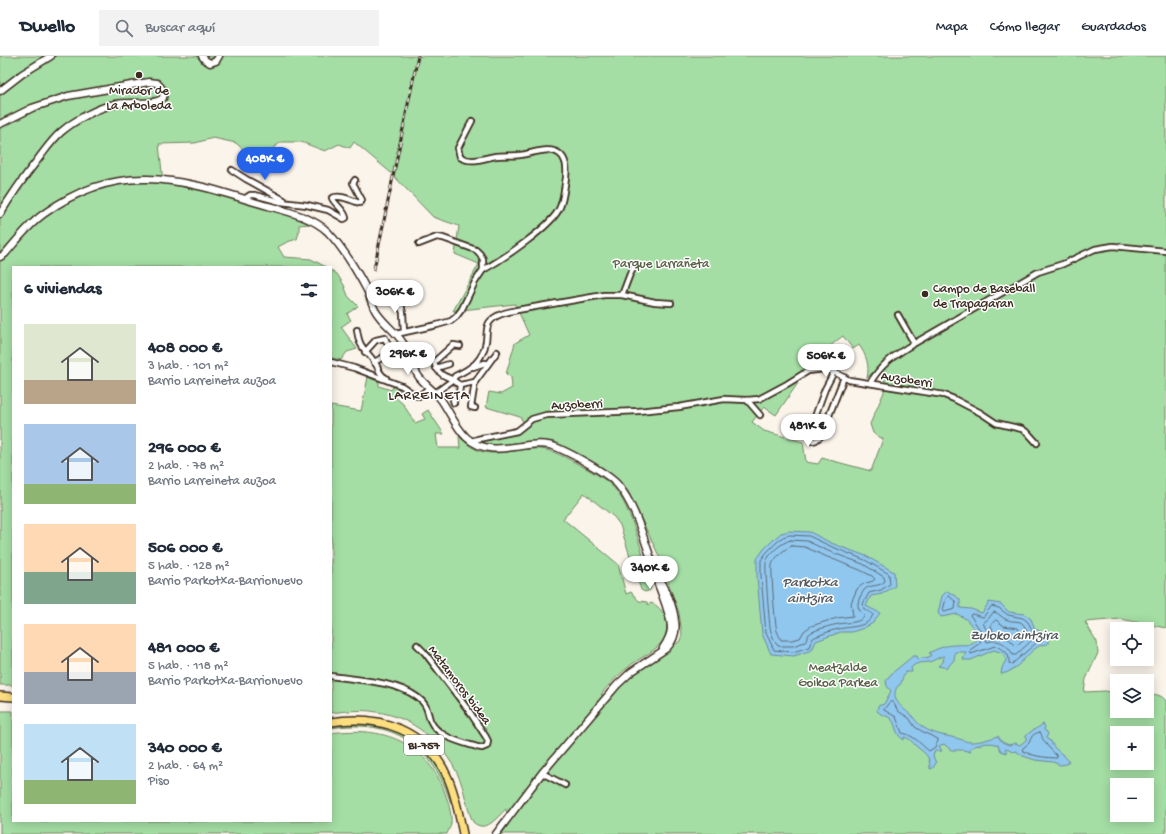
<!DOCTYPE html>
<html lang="es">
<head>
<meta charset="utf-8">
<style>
  body { margin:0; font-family:"Gochi Hand",sans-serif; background:#f2f2f3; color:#1f2937; height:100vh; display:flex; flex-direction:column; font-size:15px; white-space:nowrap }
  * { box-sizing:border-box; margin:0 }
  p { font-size:13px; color:#747a83 }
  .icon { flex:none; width:22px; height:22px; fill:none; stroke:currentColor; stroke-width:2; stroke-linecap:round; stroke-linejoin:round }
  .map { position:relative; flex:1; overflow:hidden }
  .side { position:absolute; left:12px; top:210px; width:320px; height:556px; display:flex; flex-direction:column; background:#fff; border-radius:0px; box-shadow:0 2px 10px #0003 }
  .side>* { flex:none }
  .buttons { position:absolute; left:1110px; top:566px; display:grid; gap:8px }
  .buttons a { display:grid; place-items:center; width:44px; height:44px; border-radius:0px; background:#fff; box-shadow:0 2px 10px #0003; font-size:20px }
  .price { position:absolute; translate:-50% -34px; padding:0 9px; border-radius:14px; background:#fff; color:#222; font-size:13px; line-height:26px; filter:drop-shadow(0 1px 2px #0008) }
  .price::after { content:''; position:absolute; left:50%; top:24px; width:12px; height:9px; margin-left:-6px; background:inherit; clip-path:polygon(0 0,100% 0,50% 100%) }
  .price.active { background:#2563eb; color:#fff }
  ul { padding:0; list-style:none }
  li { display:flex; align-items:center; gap:12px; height:100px; padding:0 12px }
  li span { display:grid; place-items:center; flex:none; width:112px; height:80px; border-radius:0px; color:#555 }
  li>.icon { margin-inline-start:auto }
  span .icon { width:48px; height:48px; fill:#fffc; stroke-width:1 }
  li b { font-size:17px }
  h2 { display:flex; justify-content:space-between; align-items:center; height:48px; padding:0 12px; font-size:17px }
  header { display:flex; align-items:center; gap:24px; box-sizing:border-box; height:56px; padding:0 20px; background:#fff; border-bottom:1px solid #e0e1e3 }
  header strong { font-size:19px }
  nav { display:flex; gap:22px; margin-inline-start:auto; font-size:14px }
  .search { width:280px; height:36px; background:#f2f2f3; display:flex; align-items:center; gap:10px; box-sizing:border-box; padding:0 14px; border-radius:0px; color:#747a83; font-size:15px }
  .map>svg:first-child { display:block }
  .green { fill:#a4dea4; stroke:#708461; fill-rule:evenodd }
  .water { fill:#90c7ef; stroke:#6e889b }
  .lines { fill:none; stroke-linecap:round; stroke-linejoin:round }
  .shore { stroke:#5d6972; stroke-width:1 }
  .street-casing { stroke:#3b2a1e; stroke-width:8 }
  .secondary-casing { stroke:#3b2a1e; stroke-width:9 }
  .primary-casing { stroke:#3b2a1e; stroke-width:10 }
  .street { stroke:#fff; stroke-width:4.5 }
  .secondary { stroke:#fff; stroke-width:6 }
  .primary { stroke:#fddf80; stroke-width:7 }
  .rail-casing { stroke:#3b2a1e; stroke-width:3 }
  .rail { stroke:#fff; stroke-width:1.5; stroke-dasharray:4.5; stroke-linecap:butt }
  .poi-dot { fill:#3b2a1e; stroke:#fff; stroke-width:1.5 }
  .labels { text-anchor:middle; stroke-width:3; stroke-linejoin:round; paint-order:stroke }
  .shield { fill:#fff; stroke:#766a62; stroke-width:1 }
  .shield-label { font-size:12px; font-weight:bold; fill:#3b2a1e }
  .poi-label { font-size:13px; fill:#3b2a1e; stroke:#fff }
  .park-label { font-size:13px; fill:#5a6046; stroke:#fff }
  .street-label { font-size:13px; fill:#3b2a1e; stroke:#fff }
  .neighbourhood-label { font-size:14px; letter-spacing:1px; fill:#3b2a1e; stroke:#fff }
  .water-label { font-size:14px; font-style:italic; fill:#54595d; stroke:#fff }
</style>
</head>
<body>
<header>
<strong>Dwello</strong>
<div class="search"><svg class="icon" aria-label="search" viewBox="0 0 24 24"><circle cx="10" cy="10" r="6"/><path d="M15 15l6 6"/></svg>Buscar aquí</div>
<nav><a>Mapa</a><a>Cómo llegar</a><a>Guardados</a></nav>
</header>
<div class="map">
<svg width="1166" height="778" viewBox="0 0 1166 778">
  <rect width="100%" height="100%" fill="#fbf4eb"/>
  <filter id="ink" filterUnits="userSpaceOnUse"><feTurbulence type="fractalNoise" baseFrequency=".025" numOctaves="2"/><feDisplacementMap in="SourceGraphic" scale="8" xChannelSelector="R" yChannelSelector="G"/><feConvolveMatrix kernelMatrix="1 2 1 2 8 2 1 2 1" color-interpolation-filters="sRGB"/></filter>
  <g filter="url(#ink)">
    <g class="green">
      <path d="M 0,0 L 1166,0 L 1166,572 L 1121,563 L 1085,566 L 1097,586 L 1098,597 L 1086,623 L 1084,636 L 1105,635 L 1117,637 L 1117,655 L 1147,655 L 1147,639 C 1154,637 1162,639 1166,645 L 1166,778 L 502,778 L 508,769 L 506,753 C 497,761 486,778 473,766 C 466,751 465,734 458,719 C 443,687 413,661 377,656 C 361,653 346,655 331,657 L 331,350 L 361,355 L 368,321 L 379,326 L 379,330 L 391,334 L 393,331 L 400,334 L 395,341 L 403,348 L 415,367 L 425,363 L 422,358 L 428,354 L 444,378 L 436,378 L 438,392 L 460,392 L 459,380 C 482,406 501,395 530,393 C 547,391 561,399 576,407 C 589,414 604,421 614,432 C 631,450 642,498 650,523 L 651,531 L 650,534 L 645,536 L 641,534 L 620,469 L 614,461 L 584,437 L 563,463 L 618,508 L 626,538 L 631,536 L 639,545 L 647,546 L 648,549 L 651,547 C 667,553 671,572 662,586 C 655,595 642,601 632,608 C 621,617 609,627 601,639 L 613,638 L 632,620 L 680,585 L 682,578 L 679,557 L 659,500 L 628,435 L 618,424 L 584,402 L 554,386 L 539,385 L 503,390 L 493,389 L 479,385 L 481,378 C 496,378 512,377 524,367 L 520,361 L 486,351 L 489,336 L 501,338 L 512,332 L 511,321 L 506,318 L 515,287 L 529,279 L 515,248 L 453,255 L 479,208 L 455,198 L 459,170 L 433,161 L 390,116 L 354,86 L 350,92 L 339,88 L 325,95 L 301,86 L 281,86 L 264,99 L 251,101 L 236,87 L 213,82 L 195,87 L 159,88 L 163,126 L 210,136 L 292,160 L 309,168 L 299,169 L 299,176 L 297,183 L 287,186 L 278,191 L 284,201 L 311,203 L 326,211 L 203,211 L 202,209 L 192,211 L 13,211 L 13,629 L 0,629 ZM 843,280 L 853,293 L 859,289 C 866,299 870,309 867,322 L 877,312 L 885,318 L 884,336 L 870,368 L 873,377 L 883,383 L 871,415 L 822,402 L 818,408 L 806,406 L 803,386 L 764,375 L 752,366 L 764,351 L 776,359 L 798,327 L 792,321 C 804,314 815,309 828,311 C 825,293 828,291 843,280 ZM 1117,677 L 1147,677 L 1147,707 L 1117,707 ZM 1117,729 L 1147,729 L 1147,759 L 1117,759 Z"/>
      <polygon points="331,214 337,218 344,229 348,240 358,250 347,258 351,264 341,271 357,293 347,296 341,304 331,302"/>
      <path d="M 0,655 L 13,655 L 13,765 L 331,765 L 331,677 C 382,670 426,685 445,737 C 448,745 452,758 451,767 C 451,770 448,775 447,778 L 0,778 Z"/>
      <path d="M 354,667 C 407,669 440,696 453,748 L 451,748 C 433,689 393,662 331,672 L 331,670 Z"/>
    </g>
    <g class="water">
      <polygon points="789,475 810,476 831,487 866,500 894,516 895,530 882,538 871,540 866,550 880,557 873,567 864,572 852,576 841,576 816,585 812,594 794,600 771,598 762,578 757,520 757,503 764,493 773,484 781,477"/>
      <path d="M 947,535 L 956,540 L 960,544 L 960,552 L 971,553 L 982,557 L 989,546 L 1001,548 L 1009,556 L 1024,558 L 1031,563 L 1035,573 L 1048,579 L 1048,588 C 1045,588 1041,589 1039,590 C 1025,598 1018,616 1001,618 L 1002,612 L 1006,604 L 1003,597 L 994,594 L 971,604 L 963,604 L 966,596 L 955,596 L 954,604 L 947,612 L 938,610 L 943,606 L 944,600 C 938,601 934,605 929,606 C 922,607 916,606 911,612 L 912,616 L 906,616 C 902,621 903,622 901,627 C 900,630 898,629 897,631 C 890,644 903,652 911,659 C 914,661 916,666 919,668 C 930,678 943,679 956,682 C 961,683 966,686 971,686 C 980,686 989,683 998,680 L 1002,686 L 1009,689 L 1015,687 L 1020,689 L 1026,684 L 1026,680 C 1031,674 1037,673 1043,668 L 1045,670 L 1044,674 L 1047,676 L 1048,679 L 1046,681 L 1048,684 L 1051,685 C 1053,694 1063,697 1069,705 L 1067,708 L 1060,709 L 1053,706 L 1035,704 L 1023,700 L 1016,695 L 1012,696 L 1009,694 L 1005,693 L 1007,697 L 1001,695 L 998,689 C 990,685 977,688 969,693 L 971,696 L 963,694 L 951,694 L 944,688 L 939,690 L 942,695 L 935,695 L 933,700 L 936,707 L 933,712 L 930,713 C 930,700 926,698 917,691 C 912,686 911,683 904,681 L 904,684 C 894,678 897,669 891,663 C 887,659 882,660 877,655 L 878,650 L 884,648 L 891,635 L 887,630 L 886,625 L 891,618 L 913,600 L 917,600 L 918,603 L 929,601 L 931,599 L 929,597 C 936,593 946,589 955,589 C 965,588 967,591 977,584 L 978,577 L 966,563 L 957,558 L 941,561 L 938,557 L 942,540 Z"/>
    </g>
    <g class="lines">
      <g class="shore">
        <path d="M 790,479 L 809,480 L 830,490 L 865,504 L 889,518 L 890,528 L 881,534 L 869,537 L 863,548 L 864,553 L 873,558 C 869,572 851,570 839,573 C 831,574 823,578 815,581 L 812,583 L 809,591 L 793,596 L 774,594 L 766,577 L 761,520 L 761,504 L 767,496 L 776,487 L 783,481 Z"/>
        <path d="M 791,484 L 807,485 L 828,495 L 863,508 L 884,521 L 885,525 C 880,531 872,528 865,533 C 863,535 862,538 860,541 C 856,550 858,554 865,560 C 859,568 847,566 839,568 C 832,569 814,574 809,578 C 807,580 806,584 805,586 L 793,590 L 778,590 C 775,587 773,581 771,576 C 769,570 765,511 766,506 C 769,497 782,486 791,484 Z"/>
        <path d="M 792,490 L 805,491 L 825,500 L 860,514 L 872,520 L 875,523 L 873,525 L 863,528 L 857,533 L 851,547 L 853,560 L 837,562 L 811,570 L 804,575 L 800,582 L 792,584 L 781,584 C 780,581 778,578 777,575 C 775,569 771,515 772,509 C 774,502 785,492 792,490 Z"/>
        <polygon points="949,540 956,546 955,553 944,556 943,554 946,543"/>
        <path d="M 992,550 L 999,552 L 1008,559 L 1023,562 L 1028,566 L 1033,576 L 1043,581 L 1043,584 L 1036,587 L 1011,609 L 1009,607 C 1010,597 1004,593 995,590 L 971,598 L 970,594 L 980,587 L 982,577 L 970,559 L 972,558 L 983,561 Z"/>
        <path d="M 994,556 C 1000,557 1002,563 1008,564 C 1012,566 1020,564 1023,568 C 1027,573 1027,578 1032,582 L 1032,584 L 1016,599 L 1013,599 C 1008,589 999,582 988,586 L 986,585 L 987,575 L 983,567 L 988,563 Z"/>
        <polygon points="996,564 1004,570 1018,572 1023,584 1016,590 1009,583 994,578 991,569"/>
        <path d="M 890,646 L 893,646 L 898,655 L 909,662 L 915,671 L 925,677 L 938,683 L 938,685 L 935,691 L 929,695 C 919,687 914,679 902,677 L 896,661 L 884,654 Z"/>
        <path d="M 1040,676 C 1043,680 1041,681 1044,685 C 1048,691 1052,695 1057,700 L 1057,702 C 1048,702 1029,700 1022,694 L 1023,692 L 1029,687 C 1032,680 1032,678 1040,676 Z"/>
      </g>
      <g class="street-casing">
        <g id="street">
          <path d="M 472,65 L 458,92 L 460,101 C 472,108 483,102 496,100 C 503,99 512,100 520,99 C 532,98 550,89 561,99 C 568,106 567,118 565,128 C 564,135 563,144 560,151 C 553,170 501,204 483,214"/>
          <polyline points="232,114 246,123 284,144"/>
          <path d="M 244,143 L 250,139 L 255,139 L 281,146 L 307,149 L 328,154 L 344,163 L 346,162 C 345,154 335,149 332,142 C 341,138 352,145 360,147 L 362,144 L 353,127 L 355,124"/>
          <polyline points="391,236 402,254"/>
          <polyline points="399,239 403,257 404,276"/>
          <polyline points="622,239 630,218 636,208"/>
          <polyline points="898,259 914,287"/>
          <path d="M 357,274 C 360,295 365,291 375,307 C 380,313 377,317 386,322"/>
          <polyline points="396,278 437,269 451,265 456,261 462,253 475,226 483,214 483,203 480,198 476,194 443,182 437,181 419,188"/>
          <path d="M 460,290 L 453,289 L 434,306 C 436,315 441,319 449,322 C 453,323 456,327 460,329 L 475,326 L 497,296"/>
          <polyline points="365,296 376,284 385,282 392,297 374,306"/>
          <polyline points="331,306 354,312 402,330 415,339 419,340 429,332"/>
          <polyline points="473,311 485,307 488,308"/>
          <polyline points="436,312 449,308"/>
          <polyline points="834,316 825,333 809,377 809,380 812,385 816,384 821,380 844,321"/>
          <polyline points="475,326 471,351 475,352"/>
          <path d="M 870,327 C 881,309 891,302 908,291 L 1038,216 L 1063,208 L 1095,193 L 1113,190 L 1166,195"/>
          <path d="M 435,337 L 453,324 L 455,320 C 472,312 483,305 486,285 C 487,279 486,272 489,267 C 495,258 508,256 517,254 L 604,239 L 622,239 L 655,246 L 671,247"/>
          <polyline points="747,344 760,359"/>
          <polyline points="454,347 453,344 459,338 460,329"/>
          <polyline points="472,385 478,383 517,375 532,363 546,359 638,355 679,351 724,343 747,344 759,343 787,328 808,315 824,313 834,316 849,324 944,339 954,343 981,357 996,367 1022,373 1028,377 1037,387"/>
          <path d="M 331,620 C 357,624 395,625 417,641 C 427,648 427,654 430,664 C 437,681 461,686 477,691 L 482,692 L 487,690 L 488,685 L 486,681 L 469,655 L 425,597 L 417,589"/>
          <polyline points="542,717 565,729"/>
        </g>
      </g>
      <g class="secondary-casing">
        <g id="secondary">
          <polyline points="202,0 205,4 210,7 216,5 219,0"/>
          <polyline points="0,35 22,18 51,0"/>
          <path d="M 0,68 L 32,52 L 68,40 L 149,26 L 157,27 L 164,35 L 163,42 C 154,50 129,45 115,48 C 97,52 75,64 61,76 C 52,84 46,93 39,102 C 25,120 12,138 0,158"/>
          <path d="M 0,201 L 5,198 C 17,184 29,168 45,157 C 115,106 177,121 254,146 C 277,153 311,159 328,176 C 343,192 358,217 368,236 C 370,242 372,248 375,254 C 382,267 395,274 403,287 C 409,298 412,311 419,321 C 426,330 436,336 442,345 C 450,357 456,371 466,381 C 494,407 529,379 558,392 C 572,398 609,418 618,429 C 636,451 643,482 653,508 C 661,526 673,545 675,565 C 677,576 674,584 667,592 L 631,616 L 617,629 L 542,717 L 496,778"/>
          <path d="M 652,512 C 657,527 671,557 671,572 C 671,579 667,586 663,592"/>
        </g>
      </g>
      <g class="primary-casing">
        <g id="primary">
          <polyline points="0,640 13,641"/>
          <path d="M 331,666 C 380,658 427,674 448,722 C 456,740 459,759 463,778"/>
        </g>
      </g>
      <use href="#street" class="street"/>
      <use href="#secondary" class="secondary"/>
      <use href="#primary" class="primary"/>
      <g class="rail-casing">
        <polyline id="rail" points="374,213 418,0"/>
      </g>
      <use href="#rail" class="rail"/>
    </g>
  </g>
  <g class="poi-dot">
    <circle cx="139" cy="19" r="4"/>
    <circle cx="925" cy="238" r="4"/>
  </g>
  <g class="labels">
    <rect class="shield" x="404" y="679" width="40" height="20" rx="3"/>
    <g class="shield-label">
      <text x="424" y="693">BI-757</text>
    </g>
    <g class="poi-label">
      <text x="139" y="38">Mirador de<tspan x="139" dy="15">La Arboleda</tspan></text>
      <text x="933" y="236" text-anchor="start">Campo de Baseball<tspan x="933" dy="15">de Trapagaran</tspan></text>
    </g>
    <g class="park-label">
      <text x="661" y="211">Parque Larrañeta</text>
      <text x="838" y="615">Meatzalde<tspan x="838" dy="15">Goikoa Parkea</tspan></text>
    </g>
    <g class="street-label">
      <text transform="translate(907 322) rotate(9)" y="5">Auzoberri</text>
      <text transform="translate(577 347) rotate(-2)" y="5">Auzoberri</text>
      <text transform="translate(461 628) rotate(53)" y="5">Matamoros bidea</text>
    </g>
    <g class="neighbourhood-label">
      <text x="429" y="343">LARREINETA</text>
    </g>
    <g class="water-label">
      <text x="810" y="530">Parkotxa<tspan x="810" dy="16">aintzira</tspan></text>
      <text x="1014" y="583">Zuloko aintzira</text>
    </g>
  </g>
</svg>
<div class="buttons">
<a><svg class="icon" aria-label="locate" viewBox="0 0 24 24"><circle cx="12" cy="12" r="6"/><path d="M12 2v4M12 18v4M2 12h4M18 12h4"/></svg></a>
<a><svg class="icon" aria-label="layers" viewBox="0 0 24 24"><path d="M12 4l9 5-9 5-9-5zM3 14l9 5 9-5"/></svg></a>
<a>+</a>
<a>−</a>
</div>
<b class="price active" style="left:265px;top:125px">408K €</b>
<b class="price" style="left:395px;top:258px">306K €</b>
<b class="price" style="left:408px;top:320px">296K €</b>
<b class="price" style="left:826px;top:322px">506K €</b>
<b class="price" style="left:808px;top:392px">481K €</b>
<b class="price" style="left:650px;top:534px">340K €</b>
<section class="side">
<h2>6 viviendas<svg class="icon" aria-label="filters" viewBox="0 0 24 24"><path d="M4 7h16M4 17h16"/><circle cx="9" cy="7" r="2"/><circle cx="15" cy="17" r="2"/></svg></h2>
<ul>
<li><span style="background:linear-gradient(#dfe7d0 70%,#b9a48a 0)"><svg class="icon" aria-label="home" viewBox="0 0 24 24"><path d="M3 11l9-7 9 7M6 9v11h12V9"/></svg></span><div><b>408 000 €</b><p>3 hab. · 101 m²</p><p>Barrio Larreineta auzoa</p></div></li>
<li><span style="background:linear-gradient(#a9c7e8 75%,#8fb573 0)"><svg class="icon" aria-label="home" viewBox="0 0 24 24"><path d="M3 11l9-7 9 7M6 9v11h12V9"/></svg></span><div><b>296 000 €</b><p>2 hab. · 78 m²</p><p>Barrio Larreineta auzoa</p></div></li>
<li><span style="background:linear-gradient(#ffd9b3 60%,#7fa58c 0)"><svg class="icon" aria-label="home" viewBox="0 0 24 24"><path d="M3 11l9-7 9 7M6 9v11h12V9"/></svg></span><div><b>506 000 €</b><p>5 hab. · 128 m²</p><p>Barrio Parkotxa-Barrionuevo</p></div></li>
<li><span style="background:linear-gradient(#ffd9b3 60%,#9aa5b1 0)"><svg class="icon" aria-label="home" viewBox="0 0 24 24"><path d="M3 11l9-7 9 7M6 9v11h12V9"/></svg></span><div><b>481 000 €</b><p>5 hab. · 118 m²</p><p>Barrio Parkotxa-Barrionuevo</p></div></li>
<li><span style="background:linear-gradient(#bfe0f5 70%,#8fb573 0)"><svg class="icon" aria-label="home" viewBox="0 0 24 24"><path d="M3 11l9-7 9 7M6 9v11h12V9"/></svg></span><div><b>340 000 €</b><p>2 hab. · 64 m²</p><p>Piso</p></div></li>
</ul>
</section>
</div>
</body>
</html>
